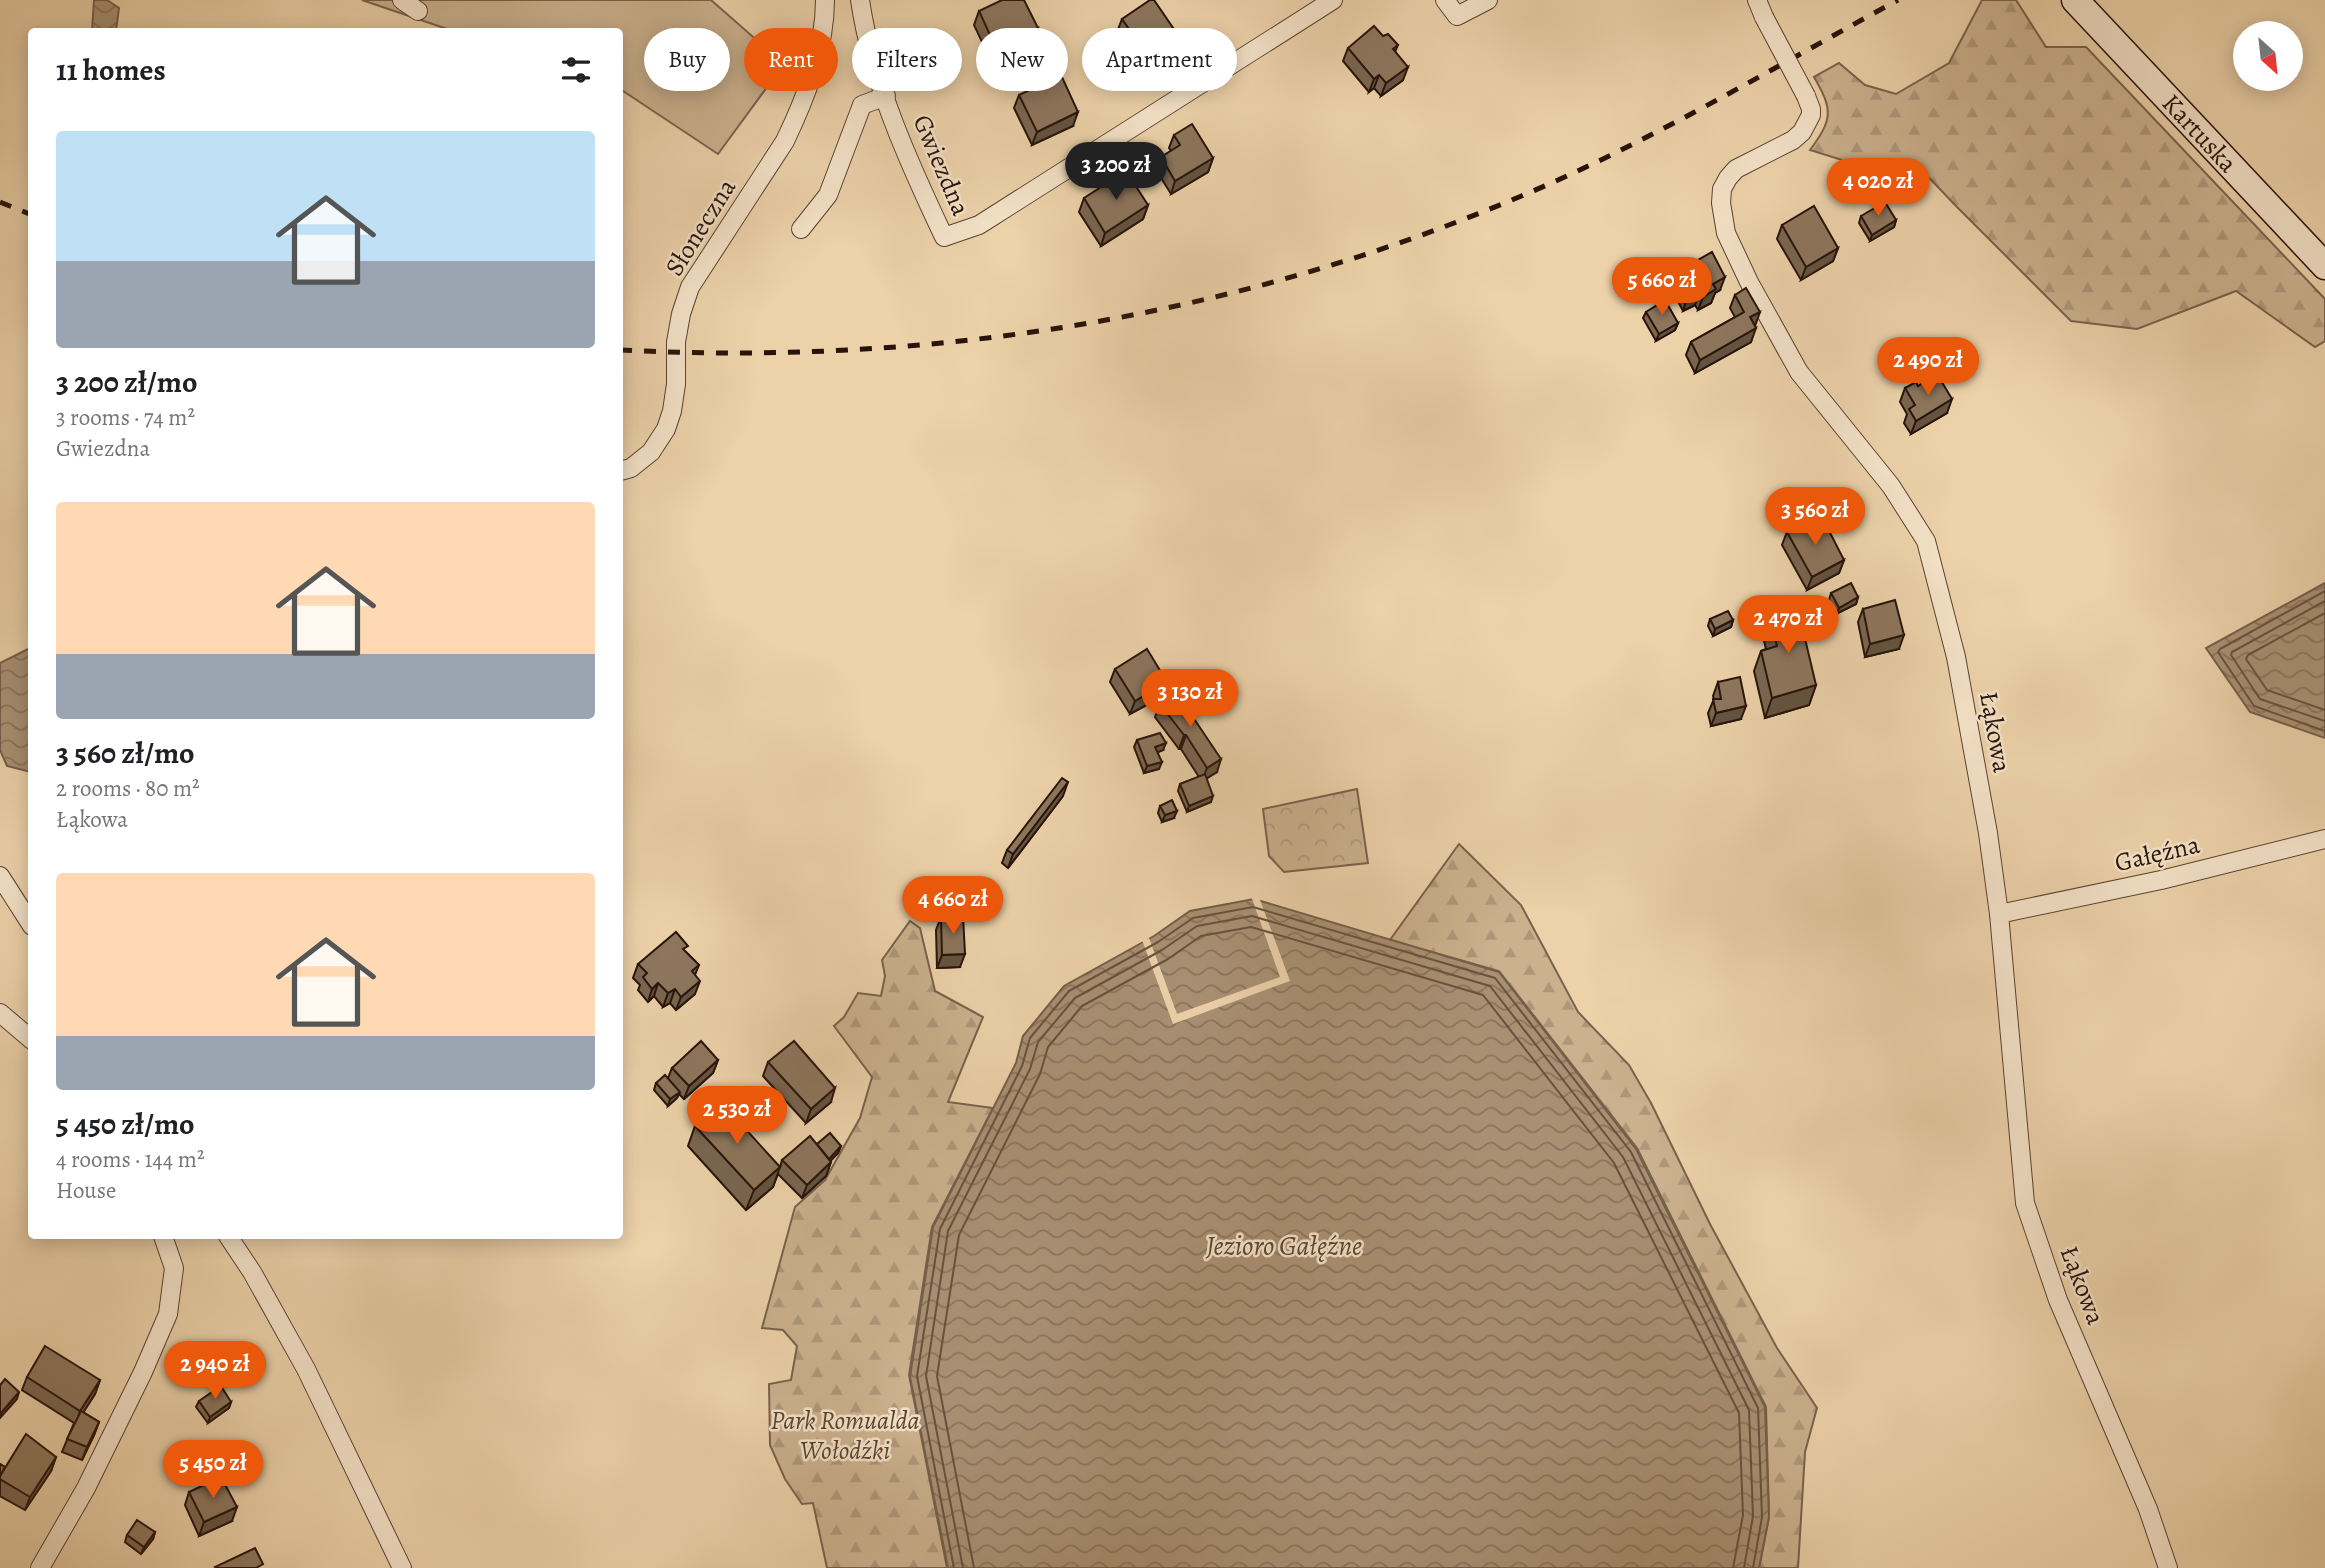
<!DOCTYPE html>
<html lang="en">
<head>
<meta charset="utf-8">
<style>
  body { margin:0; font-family:Alegreya,serif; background:#f2f2f2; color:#202124; height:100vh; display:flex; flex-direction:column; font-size:26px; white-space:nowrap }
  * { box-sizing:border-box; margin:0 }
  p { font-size:23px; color:#757577 }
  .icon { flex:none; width:38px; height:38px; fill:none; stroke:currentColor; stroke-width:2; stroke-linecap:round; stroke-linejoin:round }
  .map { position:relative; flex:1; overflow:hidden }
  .sheet { position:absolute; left:28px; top:28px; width:595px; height:1211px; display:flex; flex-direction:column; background:#fff; border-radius:7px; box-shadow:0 4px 18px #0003 }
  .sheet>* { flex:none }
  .hud { position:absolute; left:644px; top:28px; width:665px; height:63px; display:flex; gap:14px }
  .needle { width:46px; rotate:153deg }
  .fabs { position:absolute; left:2233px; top:21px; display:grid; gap:14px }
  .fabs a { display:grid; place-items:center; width:70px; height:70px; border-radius:50%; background:#fff; box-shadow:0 4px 18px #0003; font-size:35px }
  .price { position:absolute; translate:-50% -60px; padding:0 16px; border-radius:24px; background:#ea580c; color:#fff; font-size:23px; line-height:46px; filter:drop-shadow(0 2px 4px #0008) }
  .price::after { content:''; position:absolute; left:50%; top:42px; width:21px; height:16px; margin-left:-10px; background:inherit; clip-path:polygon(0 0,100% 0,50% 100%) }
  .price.on { background:#222; color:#fff }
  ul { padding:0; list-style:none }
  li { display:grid; align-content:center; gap:14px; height:371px; padding:0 28px }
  li span { display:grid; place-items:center; height:217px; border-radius:7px; color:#555 }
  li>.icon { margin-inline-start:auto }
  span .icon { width:126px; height:126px; fill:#fffc; stroke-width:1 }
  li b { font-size:30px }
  h2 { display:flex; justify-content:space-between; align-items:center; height:84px; padding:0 28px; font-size:30px }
  .pill { padding:0 24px; border-radius:32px; background:#fff; box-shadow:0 4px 18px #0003; font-size:24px; line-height:63px }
  .pill.on { background:#ea580c; color:#fff }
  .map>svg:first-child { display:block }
  .green { fill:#cbb18e; stroke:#79624c; stroke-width:2 }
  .forest { fill:url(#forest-firs); stroke:#79624c; stroke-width:2 }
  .park { fill:url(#park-crowns); stroke:#79624c; stroke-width:2 }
  .water { fill:url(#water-waves); stroke:#755e49; stroke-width:2 }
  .pier { fill:#ecd1a9 }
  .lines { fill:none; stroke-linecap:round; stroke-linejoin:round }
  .shore { stroke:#68523e; stroke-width:2 }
  .minor-casing { stroke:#584232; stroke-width:20 }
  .secondary-casing { stroke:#27130a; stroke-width:29 }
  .minor { stroke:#f3e1c7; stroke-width:18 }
  .secondary { stroke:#f3e1c7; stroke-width:26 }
  .rail { stroke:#27130a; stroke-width:5; stroke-dasharray:12 12; stroke-linecap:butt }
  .minor-bridge-casing { stroke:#584232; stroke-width:20; stroke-linecap:butt }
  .minor-bridge { stroke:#f3e1c7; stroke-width:18 }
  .wall { fill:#796550; stroke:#27130a; stroke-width:2 }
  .shaded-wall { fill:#635341; stroke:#27130a; stroke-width:2 }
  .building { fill:#8d765d; stroke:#27130a; stroke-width:2 }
  .labels { text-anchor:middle; stroke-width:5; stroke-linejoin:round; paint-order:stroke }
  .street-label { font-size:26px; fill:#27130a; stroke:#f3e1c7 }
  .park-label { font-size:26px; font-style:italic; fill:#584232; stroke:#f3e1c7 }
  .water-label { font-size:28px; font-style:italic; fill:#5b4534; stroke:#f3e1c7 }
</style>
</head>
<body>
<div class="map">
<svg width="2325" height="1568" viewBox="0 0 2325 1568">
  <defs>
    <pattern id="forest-firs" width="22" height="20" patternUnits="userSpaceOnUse" patternTransform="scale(1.75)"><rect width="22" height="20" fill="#cbb18e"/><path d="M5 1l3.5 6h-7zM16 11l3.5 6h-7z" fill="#ae9779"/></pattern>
    <pattern id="park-crowns" width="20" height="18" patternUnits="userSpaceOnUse" patternTransform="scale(1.75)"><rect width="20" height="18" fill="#cbb18e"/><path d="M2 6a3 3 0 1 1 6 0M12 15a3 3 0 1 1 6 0" fill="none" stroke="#ae9779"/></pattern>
    <pattern id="water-waves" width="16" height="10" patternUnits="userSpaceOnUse" patternTransform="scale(1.75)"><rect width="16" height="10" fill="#a99073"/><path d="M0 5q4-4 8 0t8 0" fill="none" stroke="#8a745d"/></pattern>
  </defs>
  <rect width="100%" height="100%" fill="#ecd1a9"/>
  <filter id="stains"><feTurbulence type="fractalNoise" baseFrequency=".00286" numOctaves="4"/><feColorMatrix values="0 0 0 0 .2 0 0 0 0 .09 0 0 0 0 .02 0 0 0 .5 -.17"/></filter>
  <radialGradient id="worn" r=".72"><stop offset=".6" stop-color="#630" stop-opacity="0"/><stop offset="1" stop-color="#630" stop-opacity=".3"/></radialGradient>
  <polygon class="green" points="362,0 711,0 784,64 718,154 620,89 620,32 453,31"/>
  <g class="forest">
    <path d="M 1982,0 L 2016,0 L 2046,47 L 2086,47 L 2325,299 L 2325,341 L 2315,347 L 2236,291 L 2137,329 L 2071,321 L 1955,205 L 1917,165 L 1877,171 L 1810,150 C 1833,119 1833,110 1814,77 L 1839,63 L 1865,85 L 1896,94 L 1949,63 Z"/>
    <polygon points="1459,844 1521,905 1578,1012 1629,1065 1651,1103 1710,1224 1777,1348 1817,1408 1805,1452 1798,1568 1759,1568 1769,1517 1766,1407 1637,1148 1499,971 1390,940"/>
    <polygon points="910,921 920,928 935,991 983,1017 948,1102 993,1108 932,1227 909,1375 947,1568 827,1568 813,1503 802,1504 785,1479 770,1445 769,1384 791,1380 797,1346 783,1330 762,1328 795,1207 825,1180 860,1118 872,1077 834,1026 844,1017 858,993 881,996 885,976 882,960"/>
  </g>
  <polygon class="park" points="1357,789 1368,863 1284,872 1269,856 1263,809"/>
  <g class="water">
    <polygon points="94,0 107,0 119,8 116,31 92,31"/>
    <polygon points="2325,583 2325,738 2250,712 2206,648"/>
    <polygon points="28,649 32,649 31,772 7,766 0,750 0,663"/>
    <polygon points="1254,899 1499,972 1636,1149 1765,1407 1769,1517 1759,1568 948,1568 910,1377 933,1227 1016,1063 1023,1036 1064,986 1154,936 1190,911"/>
  </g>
  <polygon class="pier" points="1251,896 1259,897 1290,981 1173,1024 1142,940 1149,938 1177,1014 1280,977"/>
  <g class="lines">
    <g class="shore">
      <polyline points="2325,591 2220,649 2218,652 2254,706 2325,731"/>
      <polyline points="2325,601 2232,652 2231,655 2260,699 2325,721"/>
      <polyline points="2325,613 2248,655 2246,659 2267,690 2325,710"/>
      <polyline points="954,1568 917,1376 940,1229 1022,1066 1030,1038 1069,991 1158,942 1193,918 1253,907 1495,978 1631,1152 1758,1408 1762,1517 1753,1568"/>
      <polyline points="963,1568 926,1376 948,1231 1030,1069 1038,1042 1075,998 1162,950 1197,926 1252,916 1490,986 1623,1157 1749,1410 1753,1516 1744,1568"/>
      <polyline points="974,1568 937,1376 959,1235 1040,1074 1048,1047 1082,1006 1168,959 1201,936 1251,927 1483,995 1614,1163 1739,1413 1743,1515 1733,1568"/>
    </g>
    <g class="minor-casing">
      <g id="minor">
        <polyline points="402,0 418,11"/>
        <path d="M 860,0 C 872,82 909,163 944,237 L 979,225 L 1333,0"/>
        <polyline points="1445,0 1457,16 1488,0"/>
        <polyline points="1757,0 1764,17"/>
        <polyline points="1806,96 1811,109 1811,115 1802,132 1793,140 1736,169 1728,178 1722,189 1721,203 1726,233 1749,282 1799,372 1891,486 1926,541 1956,657 1988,833 1999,914 2025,1203 2058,1300 2148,1509 2168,1568"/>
        <polyline points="801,229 828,195 862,105 886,96"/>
        <path d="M 620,471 L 631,468 L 651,452 L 666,429 L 672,411 L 676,384 L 676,342 L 681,314 L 690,287 L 785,141 C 806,97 825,49 825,0"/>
        <polyline points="0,876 32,926"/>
        <polyline points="1999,914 2161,880 2325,839"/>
        <polyline points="0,1013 32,1040"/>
        <polyline points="228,1236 252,1272 306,1369 402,1568"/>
        <polyline points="40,1568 86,1488 143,1372 168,1314 174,1268 163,1236"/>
      </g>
    </g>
    <g class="secondary-casing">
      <polyline id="secondary" points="2075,0 2325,266"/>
    </g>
    <use href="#minor" class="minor"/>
    <use href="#secondary" class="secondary"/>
    <g class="rail">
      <polyline points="0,202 32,215"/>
      <path d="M 620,350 C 930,366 1232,318 1519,197 C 1650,142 1773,68 1898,0"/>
    </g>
    <g class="minor-bridge-casing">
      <polyline id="minor-bridge" points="1764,17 1806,96"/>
    </g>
    <use href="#minor-bridge" class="minor-bridge"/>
  </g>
  <g class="wall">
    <polygon points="979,11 1033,41 991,61 974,25"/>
    <polygon points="1122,19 1182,41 1177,54 1146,75 1117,32"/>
    <polygon points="1383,36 1398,45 1395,52 1403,80 1381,96 1374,88 1369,92 1343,61 1348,48"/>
    <polygon points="1019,95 1073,126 1032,145 1014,108"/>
    <polygon points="1174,135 1213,158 1208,172 1171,194 1156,170 1161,157 1171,151 1169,148"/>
    <polygon points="1084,198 1148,205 1143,219 1101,246 1079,212"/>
    <polygon points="1861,216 1896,220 1894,227 1870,241 1859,223"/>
    <polygon points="1782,225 1838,248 1833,261 1801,280 1777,239"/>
    <polygon points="1675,273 1720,290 1715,293 1711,303 1698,310 1695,305 1683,311 1670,286"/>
    <polygon points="1735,295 1755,326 1751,342 1695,373 1686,355 1691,342 1735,317 1730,308"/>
    <polygon points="1646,312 1678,323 1675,330 1656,341 1643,318"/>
    <polygon points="1918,386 1947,413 1911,434 1904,423 1907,414 1900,402 1905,388"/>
    <polygon points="1818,528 1844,560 1839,573 1807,590 1782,545 1787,532"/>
    <polygon points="1831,593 1858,597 1856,604 1836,614 1829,600"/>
    <polygon points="1863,609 1899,649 1865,657 1858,622"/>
    <polygon points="1769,612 1816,685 1809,705 1765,718 1754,671 1761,651 1766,649 1762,632"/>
    <polygon points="1710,619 1733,620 1731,627 1713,636 1708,626"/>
    <polygon points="1115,669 1167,682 1163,696 1130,714 1110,682"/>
    <polygon points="1718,682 1741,719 1711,726 1708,713 1714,699 1713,696"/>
    <polygon points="1160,704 1217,772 1206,779 1211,802 1187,812 1178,791 1180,784 1199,777 1181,749 1179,749 1155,717"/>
    <polygon points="1137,740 1163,750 1158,752 1159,769 1144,773 1134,747"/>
    <polygon points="1063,796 1008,868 1002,863 1007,850"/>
    <polygon points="1160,806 1174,818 1162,822 1158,813"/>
    <polygon points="941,917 960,967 937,968 936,930"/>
    <polygon points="686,952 699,965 695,975 695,994 676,1010 670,1003 663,1007 654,996 648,1002 638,990 640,985 633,978 638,964"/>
    <polygon points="718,1060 713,1073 684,1099 679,1094 677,1098 668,1106 654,1090 656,1083 668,1078 672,1068"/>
    <polygon points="768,1062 831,1102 806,1123 763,1076"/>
    <polygon points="695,1126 780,1167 782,1160 817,1144 841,1146 838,1153 830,1161 831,1162 826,1176 802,1198 778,1174 773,1187 746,1210 688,1146"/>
    <polygon points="27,1377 100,1380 95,1394 83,1412 99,1422 94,1435 82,1460 62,1452 74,1423 22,1390"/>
    <polygon points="199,1401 231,1402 229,1408 208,1423 196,1407"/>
    <polygon points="56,1457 51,1471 25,1510 0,1496 0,1464 5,1467"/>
    <polygon points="189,1492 232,1521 199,1536 185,1505"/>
    <polygon points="155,1532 153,1539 141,1554 125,1542 127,1535"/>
  </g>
  <g class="shaded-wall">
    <polygon points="1038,28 1033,41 991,61 996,48"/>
    <polygon points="1182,41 1177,54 1146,75 1151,61"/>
    <polygon points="1408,67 1403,80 1381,96 1386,83"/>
    <polygon points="1379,75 1374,88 1369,92 1374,79"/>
    <polygon points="1078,112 1073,126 1032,145 1037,132"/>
    <polygon points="1213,158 1208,172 1171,194 1175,181"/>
    <polygon points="1148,205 1143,219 1101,246 1105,233"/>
    <polygon points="1896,220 1894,227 1870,241 1872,235"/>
    <polygon points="1838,248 1833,261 1801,280 1806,267"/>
    <polygon points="1725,277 1720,290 1715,293 1711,303 1698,310 1703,297 1713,284"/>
    <polygon points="1700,292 1695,305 1683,311 1687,298"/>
    <polygon points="1760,312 1755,326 1750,317"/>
    <polygon points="1678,323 1675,330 1656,341 1659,334"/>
    <polygon points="1756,328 1751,342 1695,373 1700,360"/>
    <polygon points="1952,399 1947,413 1911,434 1916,421"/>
    <polygon points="1844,560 1839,573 1807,590 1812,577"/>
    <polygon points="1858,597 1856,604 1836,614 1839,608"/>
    <polygon points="1733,620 1731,627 1713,636 1715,629"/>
    <polygon points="1904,635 1899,649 1865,657 1870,644"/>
    <polygon points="1167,682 1163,696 1130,714 1135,701"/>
    <polygon points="1816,685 1809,705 1765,718 1772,698"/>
    <polygon points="1746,706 1741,719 1711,726 1716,713"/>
    <polygon points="1184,735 1186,735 1181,749 1179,749"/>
    <polygon points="1166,743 1163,750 1153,754 1155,747"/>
    <polygon points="1221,759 1217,772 1202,781 1207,768"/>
    <polygon points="1162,762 1159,769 1144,773 1147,766"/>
    <polygon points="1068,782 1063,796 1008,868 1013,854"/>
    <polygon points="1213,796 1211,802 1187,812 1189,806"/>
    <polygon points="1177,811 1174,818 1162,822 1165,815"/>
    <polygon points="965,954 960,967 937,968 942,955"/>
    <polygon points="700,981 695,994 676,1010 681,997"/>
    <polygon points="658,983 654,996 648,1002 652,989"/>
    <polygon points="675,989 670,1003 663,1007 668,993"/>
    <polygon points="718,1060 713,1073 684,1099 689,1086"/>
    <polygon points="835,1088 831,1102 806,1123 811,1109"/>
    <polygon points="680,1092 677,1098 668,1106 670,1099"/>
    <polygon points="841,1146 838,1153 823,1169 826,1162"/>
    <polygon points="831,1162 826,1176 802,1198 807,1185"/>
    <polygon points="780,1167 773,1187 746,1210 754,1190"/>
    <polygon points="100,1380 95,1394 76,1424 80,1411"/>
    <polygon points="19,1392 17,1399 0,1418 1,1413"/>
    <polygon points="231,1402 229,1408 208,1423 210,1417"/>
    <polygon points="99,1422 94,1435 82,1460 87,1447"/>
    <polygon points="56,1457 51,1471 25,1510 30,1497"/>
    <polygon points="237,1507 232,1521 199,1536 204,1522"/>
    <polygon points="155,1532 153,1539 141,1554 144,1547"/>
  </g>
  <g class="building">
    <polygon points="1002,0 1024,0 1038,28 996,48 979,11"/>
    <polygon points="1150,0 1154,0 1182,41 1151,61 1122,19"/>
    <polygon points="1374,26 1383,36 1388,34 1398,45 1393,49 1408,67 1386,83 1379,75 1374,79 1348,48"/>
    <polygon points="1061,75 1078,112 1037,132 1019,95"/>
    <polygon points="1192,124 1213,158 1175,181 1161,157 1180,145 1174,135"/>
    <polygon points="1126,171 1148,205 1105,233 1084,198"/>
    <polygon points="1885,202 1896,220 1872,235 1861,216"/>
    <polygon points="1814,206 1838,248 1806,267 1782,225"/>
    <polygon points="1712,252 1725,277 1713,284 1716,289 1703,297 1700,292 1687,298 1675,273"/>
    <polygon points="1746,288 1760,312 1750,317 1756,328 1700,360 1691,342 1744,312 1735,295"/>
    <polygon points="1665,300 1678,323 1659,334 1646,312"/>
    <polygon points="1937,374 1952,399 1916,421 1909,409 1915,405 1905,388 1916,382 1918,386"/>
    <polygon points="1813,517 1818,528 1826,525 1844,560 1812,577 1787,532"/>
    <polygon points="1851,583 1858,597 1839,608 1831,593"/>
    <polygon points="1895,600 1904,635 1870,644 1863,609"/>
    <polygon points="1797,605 1816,685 1772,698 1761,651 1777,646 1769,612"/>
    <polygon points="1728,611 1733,620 1715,629 1710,619"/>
    <polygon points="1147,649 1167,682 1135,701 1115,669"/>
    <polygon points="1740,677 1746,706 1716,713 1713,699 1721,699 1718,682"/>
    <polygon points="1176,692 1221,759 1207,768 1186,735 1184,735 1160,704"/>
    <polygon points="1160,733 1166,743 1155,747 1162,762 1147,766 1137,740"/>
    <polygon points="1205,774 1213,796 1189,806 1180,784"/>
    <polygon points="1062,778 1068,782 1013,854 1007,850"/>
    <polygon points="1172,800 1177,811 1165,815 1160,806"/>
    <polygon points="963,916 965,954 942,955 941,917"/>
    <polygon points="676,932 688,946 683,949 699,965 692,971 700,981 681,997 675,989 668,993 658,983 652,989 643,977 647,973 638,964"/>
    <polygon points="701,1041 718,1060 689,1086 672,1068"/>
    <polygon points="794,1041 835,1088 811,1109 768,1062"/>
    <polygon points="665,1075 680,1092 670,1099 656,1083"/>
    <polygon points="721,1102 780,1167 754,1190 695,1126"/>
    <polygon points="830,1133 841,1146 829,1159 817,1144"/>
    <polygon points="810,1136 831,1162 807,1185 782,1160"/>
    <polygon points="45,1346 100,1380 80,1411 27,1377"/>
    <polygon points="5,1379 19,1392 1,1413 0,1412 0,1385"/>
    <polygon points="221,1386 231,1402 210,1417 199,1401"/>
    <polygon points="81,1411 99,1422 87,1447 67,1439"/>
    <polygon points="26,1434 56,1457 30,1497 0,1479 0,1476"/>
    <polygon points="0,1464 5,1467 0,1476"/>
    <polygon points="221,1477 237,1507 204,1522 189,1492"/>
    <polygon points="137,1520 155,1532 144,1547 127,1535"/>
    <polygon points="255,1548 263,1564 256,1568 216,1568 215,1567"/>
  </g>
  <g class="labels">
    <g class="street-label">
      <text transform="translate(2200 133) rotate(47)" y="9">Kartuska</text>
      <text transform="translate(942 165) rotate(67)" y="9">Gwiezdna</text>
      <text transform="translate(700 227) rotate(-58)" y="9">Słoneczna</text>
      <text transform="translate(1996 732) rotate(80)" y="9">Łąkowa</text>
      <text transform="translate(2157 853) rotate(-13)" y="9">Gałęźna</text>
      <text transform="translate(2083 1285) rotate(69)" y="9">Łąkowa</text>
    </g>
    <g class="park-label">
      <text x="845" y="1429">Park Romualda<tspan x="845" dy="30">Wołodźki</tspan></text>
    </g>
    <g class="water-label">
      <text x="1284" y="1255">Jezioro Gałęźne</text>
    </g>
  </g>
  <rect width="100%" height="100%" filter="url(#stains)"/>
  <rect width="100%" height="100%" fill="url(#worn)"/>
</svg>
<div class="fabs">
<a><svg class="needle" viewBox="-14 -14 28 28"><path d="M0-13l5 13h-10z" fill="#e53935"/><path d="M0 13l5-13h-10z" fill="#757577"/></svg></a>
</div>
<b class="price on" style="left:1116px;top:202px">3 200 zł</b>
<b class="price" style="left:1878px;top:218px">4 020 zł</b>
<b class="price" style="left:1662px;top:317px">5 660 zł</b>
<b class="price" style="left:1928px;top:397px">2 490 zł</b>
<b class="price" style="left:1815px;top:547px">3 560 zł</b>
<b class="price" style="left:1788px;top:655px">2 470 zł</b>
<b class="price" style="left:1190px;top:729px">3 130 zł</b>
<b class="price" style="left:953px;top:936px">4 660 zł</b>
<b class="price" style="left:737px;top:1146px">2 530 zł</b>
<b class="price" style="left:215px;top:1401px">2 940 zł</b>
<b class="price" style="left:213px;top:1500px">5 450 zł</b>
<div class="hud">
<a class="pill">Buy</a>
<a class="pill on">Rent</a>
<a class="pill">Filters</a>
<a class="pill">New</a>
<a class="pill">Apartment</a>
</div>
<section class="sheet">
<h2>11 homes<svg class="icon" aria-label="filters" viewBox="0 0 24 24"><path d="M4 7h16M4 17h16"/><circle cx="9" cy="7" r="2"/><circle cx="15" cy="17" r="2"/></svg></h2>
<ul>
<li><span style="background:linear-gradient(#bfe0f5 60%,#9aa5b1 0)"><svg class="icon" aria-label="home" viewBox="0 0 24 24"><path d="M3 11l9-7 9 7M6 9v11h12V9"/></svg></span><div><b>3 200 zł/mo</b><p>3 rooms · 74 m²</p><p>Gwiezdna</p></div></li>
<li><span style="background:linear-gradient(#ffd9b3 70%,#9aa5b1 0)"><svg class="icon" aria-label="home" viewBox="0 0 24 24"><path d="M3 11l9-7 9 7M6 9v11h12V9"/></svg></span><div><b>3 560 zł/mo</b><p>2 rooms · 80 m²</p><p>Łąkowa</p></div></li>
<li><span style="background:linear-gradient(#ffd9b3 75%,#9aa5b1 0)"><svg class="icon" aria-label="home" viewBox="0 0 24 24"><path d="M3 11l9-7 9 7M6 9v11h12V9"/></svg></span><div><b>5 450 zł/mo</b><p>4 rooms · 144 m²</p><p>House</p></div></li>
</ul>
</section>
</div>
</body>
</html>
